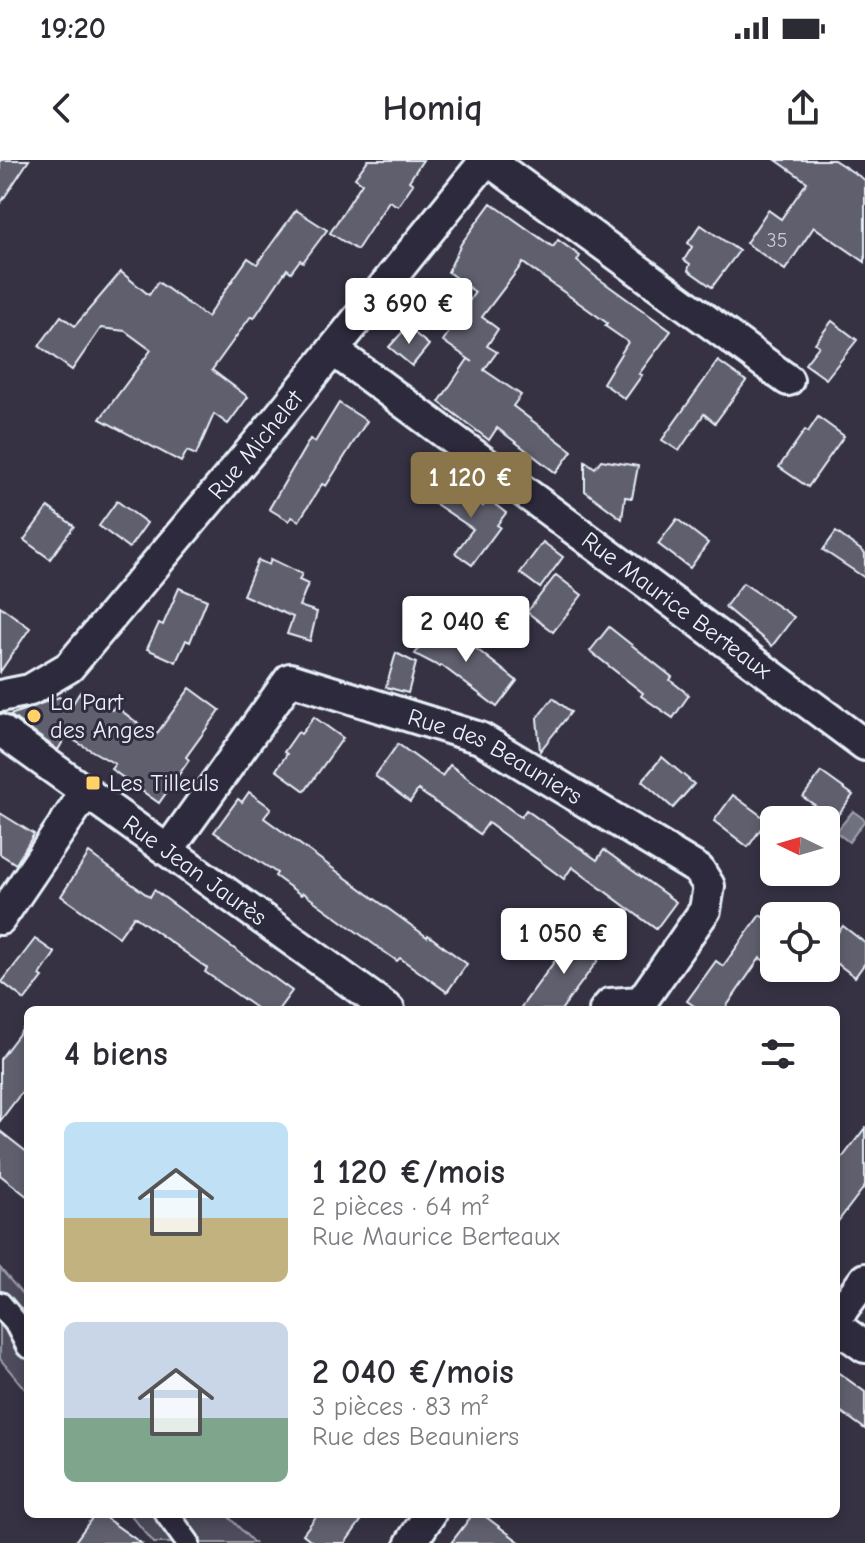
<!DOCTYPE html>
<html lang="fr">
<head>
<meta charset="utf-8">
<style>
  body { margin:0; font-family:"Comic Neue",sans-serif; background:#f7f7f7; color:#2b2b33; height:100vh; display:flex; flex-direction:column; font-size:30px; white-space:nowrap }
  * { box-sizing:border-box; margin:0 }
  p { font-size:26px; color:#7c7c81 }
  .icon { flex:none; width:44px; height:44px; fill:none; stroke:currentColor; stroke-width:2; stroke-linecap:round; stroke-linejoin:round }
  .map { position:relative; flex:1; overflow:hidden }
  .panel { position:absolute; left:24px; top:846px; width:816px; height:512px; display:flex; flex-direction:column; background:#fff; border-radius:12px; box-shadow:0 4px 12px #0003 }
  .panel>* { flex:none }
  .needle { width:52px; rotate:275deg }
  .fabs { position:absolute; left:760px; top:646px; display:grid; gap:16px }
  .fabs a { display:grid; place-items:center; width:80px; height:80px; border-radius:12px; background:#fff; box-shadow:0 4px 12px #0003; font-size:40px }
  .price { position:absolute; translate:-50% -68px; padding:0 18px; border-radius:8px; background:#fff; color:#222; font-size:26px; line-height:52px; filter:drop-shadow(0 2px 4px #0008) }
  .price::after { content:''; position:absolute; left:50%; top:48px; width:24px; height:18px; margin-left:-12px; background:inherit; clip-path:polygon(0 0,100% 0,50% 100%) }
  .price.selected { background:#8a764a; color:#fff }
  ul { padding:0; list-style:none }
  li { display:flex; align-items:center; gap:24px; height:200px; padding:0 40px }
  li span { display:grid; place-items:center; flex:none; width:224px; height:160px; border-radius:12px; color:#555 }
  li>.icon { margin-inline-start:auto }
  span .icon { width:96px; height:96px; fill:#fffc; stroke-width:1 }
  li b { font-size:34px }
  h2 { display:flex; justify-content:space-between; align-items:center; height:96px; padding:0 40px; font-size:34px }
  .status { display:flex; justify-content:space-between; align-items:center; height:56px; padding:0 40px; background:#fff; direction:ltr }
  .status svg { height:22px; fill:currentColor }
  header { display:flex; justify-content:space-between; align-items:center; height:104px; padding:0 40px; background:#fff; font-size:36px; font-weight:800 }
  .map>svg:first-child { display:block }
  .green { fill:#4d4b5c; stroke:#9a9eaa; stroke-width:2 }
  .water { fill:#70717f; stroke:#a0a4af; stroke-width:2 }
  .building { fill:#605e6e; stroke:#e8f1f8; stroke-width:2 }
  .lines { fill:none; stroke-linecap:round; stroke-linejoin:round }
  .pedestrian-casing { stroke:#e8f1f8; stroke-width:28 }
  .minor-casing { stroke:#e8f1f8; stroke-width:36 }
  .pedestrian { stroke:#2f2a3d; stroke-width:22 }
  .minor { stroke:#2f2a3d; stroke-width:30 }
  .poi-dot { fill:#ffd166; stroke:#2f2a3d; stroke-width:3 }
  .labels { text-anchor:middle; stroke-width:6; stroke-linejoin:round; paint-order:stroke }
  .number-label { font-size:20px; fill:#c6ccd6 }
  .street-label { font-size:24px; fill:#e8f1f8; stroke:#2f2a3d }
  .poi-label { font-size:24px; fill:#e8f1f8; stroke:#2f2a3d; text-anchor:start }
</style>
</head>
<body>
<div class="status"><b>19:20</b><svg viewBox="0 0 49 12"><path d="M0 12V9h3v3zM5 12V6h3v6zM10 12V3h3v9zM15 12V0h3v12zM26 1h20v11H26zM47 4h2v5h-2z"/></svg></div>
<header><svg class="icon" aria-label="back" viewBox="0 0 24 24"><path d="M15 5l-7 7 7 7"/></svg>Homiq<svg class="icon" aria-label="share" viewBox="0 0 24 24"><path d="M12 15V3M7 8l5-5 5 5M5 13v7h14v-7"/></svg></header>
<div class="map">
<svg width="865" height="1383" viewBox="0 0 865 1383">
  <rect width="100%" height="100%" fill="#363244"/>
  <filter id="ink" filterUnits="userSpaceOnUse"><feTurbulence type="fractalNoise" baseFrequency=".0125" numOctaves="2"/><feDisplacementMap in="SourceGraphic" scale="16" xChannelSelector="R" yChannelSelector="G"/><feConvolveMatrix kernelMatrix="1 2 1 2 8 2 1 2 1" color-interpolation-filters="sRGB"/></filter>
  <g filter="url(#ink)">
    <g class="green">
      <polygon points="0,1108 28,1141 28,1233 0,1199"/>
      <polygon points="130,1354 226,1354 254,1383 154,1383"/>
    </g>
    <polygon class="water" points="853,651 865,660 849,682 836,672"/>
    <g class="building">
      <polygon points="0,0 29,0 0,44"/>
      <polygon points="368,0 423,0 409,21 413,24 398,46 389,41 357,90 330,73 362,23 355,18"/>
      <polygon points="776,0 834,0 865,20 865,102 814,67 785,110 746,83 768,50 781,59 807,22"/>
      <polygon points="491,43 553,87 558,80 580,96 577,101 595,116 671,171 639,214 642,215 625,239 603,223 628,182 605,166 607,163 523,103 482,157 498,169 487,186 497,192 484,210 521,235 513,246 572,291 556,313 497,268 489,280 439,242 468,199 473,202 443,181 475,132 448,112 461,84"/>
      <polygon points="296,50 327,70 303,102 300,100 291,112 287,109 254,158 251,156 212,210 248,237 228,264 214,254 196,295 187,291 181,302 100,259 151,190 125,171 101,168 72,210 39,186 61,156 75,166 121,112 149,135 158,122 207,157 248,98 257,104"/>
      <polygon points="701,65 739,91 712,127 688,110 690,104 684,100 692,87 688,83"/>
      <polygon points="832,161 857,180 826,219 805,204 819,186 815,183"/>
      <polygon points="407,167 429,185 412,206 389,187"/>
      <polygon points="718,201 746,221 715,263 704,254 679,291 662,280"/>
      <polygon points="339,243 367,261 326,326 322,324 299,361 292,357 289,361 269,349 310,279 315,282"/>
      <polygon points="818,257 844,276 808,327 779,307 805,270 808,272"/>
      <polygon points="601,300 638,306 632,338 625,337 622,359 585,331 585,301 595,308"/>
      <polygon points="447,321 483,346 488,339 506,353 497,365 500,367 472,405 455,393 473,369 433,342"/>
      <polygon points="117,341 147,363 129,388 99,366"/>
      <polygon points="48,347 74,366 50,399 24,380"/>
      <polygon points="677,359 708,383 690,408 658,384"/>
      <polygon points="836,372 865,393 865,418 823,390"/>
      <polygon points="543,382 563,397 540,428 520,413"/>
      <polygon points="271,399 302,414 299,420 308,424 299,446 317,452 310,481 287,474 293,457 243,435 258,400 269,405"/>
      <polygon points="556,415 582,435 553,472 527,452"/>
      <polygon points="743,423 794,457 772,486 725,447"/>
      <polygon points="179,428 207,440 190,482 186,480 176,502 147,489 159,463 163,465"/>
      <polygon points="0,446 30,468 0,512"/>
      <polygon points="440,460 517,521 497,547 441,505 440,507 415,494"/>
      <polygon points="609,467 672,517 670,520 689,535 673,558 641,536 643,533 590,491"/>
      <polygon points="396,493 416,503 408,533 386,527"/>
      <polygon points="190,528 220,550 186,597 189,600 159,643 111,609 115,604 66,576 58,590 10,555 59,537 72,545 80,532 112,550 115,546 155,576"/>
      <polygon points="553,538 571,552 540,591 537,558"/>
      <polygon points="314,557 343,578 305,631 276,610 287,594 284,592 298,572 301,574"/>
      <polygon points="398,584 442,616 450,605 521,657 526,650 597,700 604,690 676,742 656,769 572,707 564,719 488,663 480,674 418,630 410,642 375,616"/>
      <polygon points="662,597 694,624 673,648 642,621"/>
      <polygon points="821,612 853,635 834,660 806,660 816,646 803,637"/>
      <polygon points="249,632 271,648 264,658 427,777 428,775 467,804 447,832 400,798 397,801 303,733 301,735 275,716 277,713 214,672 238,639 242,642"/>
      <polygon points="733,635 767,660 748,687 714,661"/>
      <polygon points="0,653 34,674 16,704 0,694"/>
      <polygon points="89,693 150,737 154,730 292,831 278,850 259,850 205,812 207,808 134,756 119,777 61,736"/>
      <polygon points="760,755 774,765 774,808 760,798 724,850 700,850 687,841 716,801 723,806"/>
      <polygon points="843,766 865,783 865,803 855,817 826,795 826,788"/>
      <polygon points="576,772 604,792 561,850 519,850"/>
      <polygon points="35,779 55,793 40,815 43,817 25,840 2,822"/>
      <polygon points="28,862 28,924 0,961 0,899"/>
      <polygon points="865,968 865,1026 836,1064 836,1006"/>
      <polygon points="0,971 28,993 28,1037 0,1015"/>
      <polygon points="836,1211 865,1232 865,1269 836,1248"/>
      <polygon points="95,1354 100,1354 141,1383 74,1383"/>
      <polygon points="318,1354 366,1354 345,1383 314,1383 303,1374"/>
      <polygon points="473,1354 482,1354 521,1383 451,1383"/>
    </g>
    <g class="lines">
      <g class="pedestrian-casing">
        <g id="pedestrian">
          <polyline points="0,1144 16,1163 28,1186"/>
          <polyline points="167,1354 188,1383"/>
        </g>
      </g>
      <g class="minor-casing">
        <g id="minor">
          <polyline points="488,0 788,220"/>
          <path id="s1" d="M 333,190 L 865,585"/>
          <path id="s2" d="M 0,536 L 30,530 L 69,507 L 265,274 L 486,0"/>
          <path id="s3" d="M 0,570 L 389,850"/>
          <path id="s4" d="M 168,690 L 290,519 L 480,578 L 699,710 L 709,726 L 705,750 L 641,842 L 610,844 L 605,850"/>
          <polyline points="0,759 86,632"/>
          <polyline points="836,1158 865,1119"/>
          <polyline points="836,1166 865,1187"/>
          <polyline points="411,1383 430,1354"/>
        </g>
      </g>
      <use href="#pedestrian" class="pedestrian"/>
      <use href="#minor" class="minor"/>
    </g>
  </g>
  <g class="poi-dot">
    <circle cx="34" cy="556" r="8"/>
    <rect x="85" y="615" width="16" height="16" rx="4"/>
  </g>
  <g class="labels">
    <g class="number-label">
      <text x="777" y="87">35</text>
    </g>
    <g class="street-label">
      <text dy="8" stroke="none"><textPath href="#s2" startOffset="366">Rue Michelet</textPath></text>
      <text dy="8" stroke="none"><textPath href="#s1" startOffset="428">Rue Maurice Berteaux</textPath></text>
      <text dy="8" stroke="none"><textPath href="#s4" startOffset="430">Rue des Beauniers</textPath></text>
      <text dy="8" stroke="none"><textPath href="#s3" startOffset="240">Rue Jean Jaurès</textPath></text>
    </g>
    <g class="poi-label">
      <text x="50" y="550">La Part<tspan x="50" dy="28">des Anges</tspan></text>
      <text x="109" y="631">Les Tilleuls</text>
    </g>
  </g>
</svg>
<div class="fabs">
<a><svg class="needle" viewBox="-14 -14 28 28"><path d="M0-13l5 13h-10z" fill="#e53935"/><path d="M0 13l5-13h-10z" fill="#7c7c81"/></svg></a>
<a><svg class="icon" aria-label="locate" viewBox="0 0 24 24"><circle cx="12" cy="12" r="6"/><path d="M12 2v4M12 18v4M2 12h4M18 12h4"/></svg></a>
</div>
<b class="price" style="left:409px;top:186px">3 690 €</b>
<b class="price selected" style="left:471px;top:360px">1 120 €</b>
<b class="price" style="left:466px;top:504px">2 040 €</b>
<b class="price" style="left:564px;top:816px">1 050 €</b>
<section class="panel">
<h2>4 biens<svg class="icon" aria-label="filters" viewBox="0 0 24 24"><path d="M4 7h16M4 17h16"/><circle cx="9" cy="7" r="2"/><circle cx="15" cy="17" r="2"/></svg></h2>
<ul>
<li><span style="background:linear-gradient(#bfe0f5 60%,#c2b280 0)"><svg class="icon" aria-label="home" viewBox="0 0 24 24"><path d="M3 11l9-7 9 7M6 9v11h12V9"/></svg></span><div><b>1 120 €/mois</b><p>2 pièces · 64 m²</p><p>Rue Maurice Berteaux</p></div></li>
<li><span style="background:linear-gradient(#c9d6e8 60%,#7fa58c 0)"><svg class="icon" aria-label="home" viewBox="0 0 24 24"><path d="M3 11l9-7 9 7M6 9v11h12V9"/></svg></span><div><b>2 040 €/mois</b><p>3 pièces · 83 m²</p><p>Rue des Beauniers</p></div></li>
</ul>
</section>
</div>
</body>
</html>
